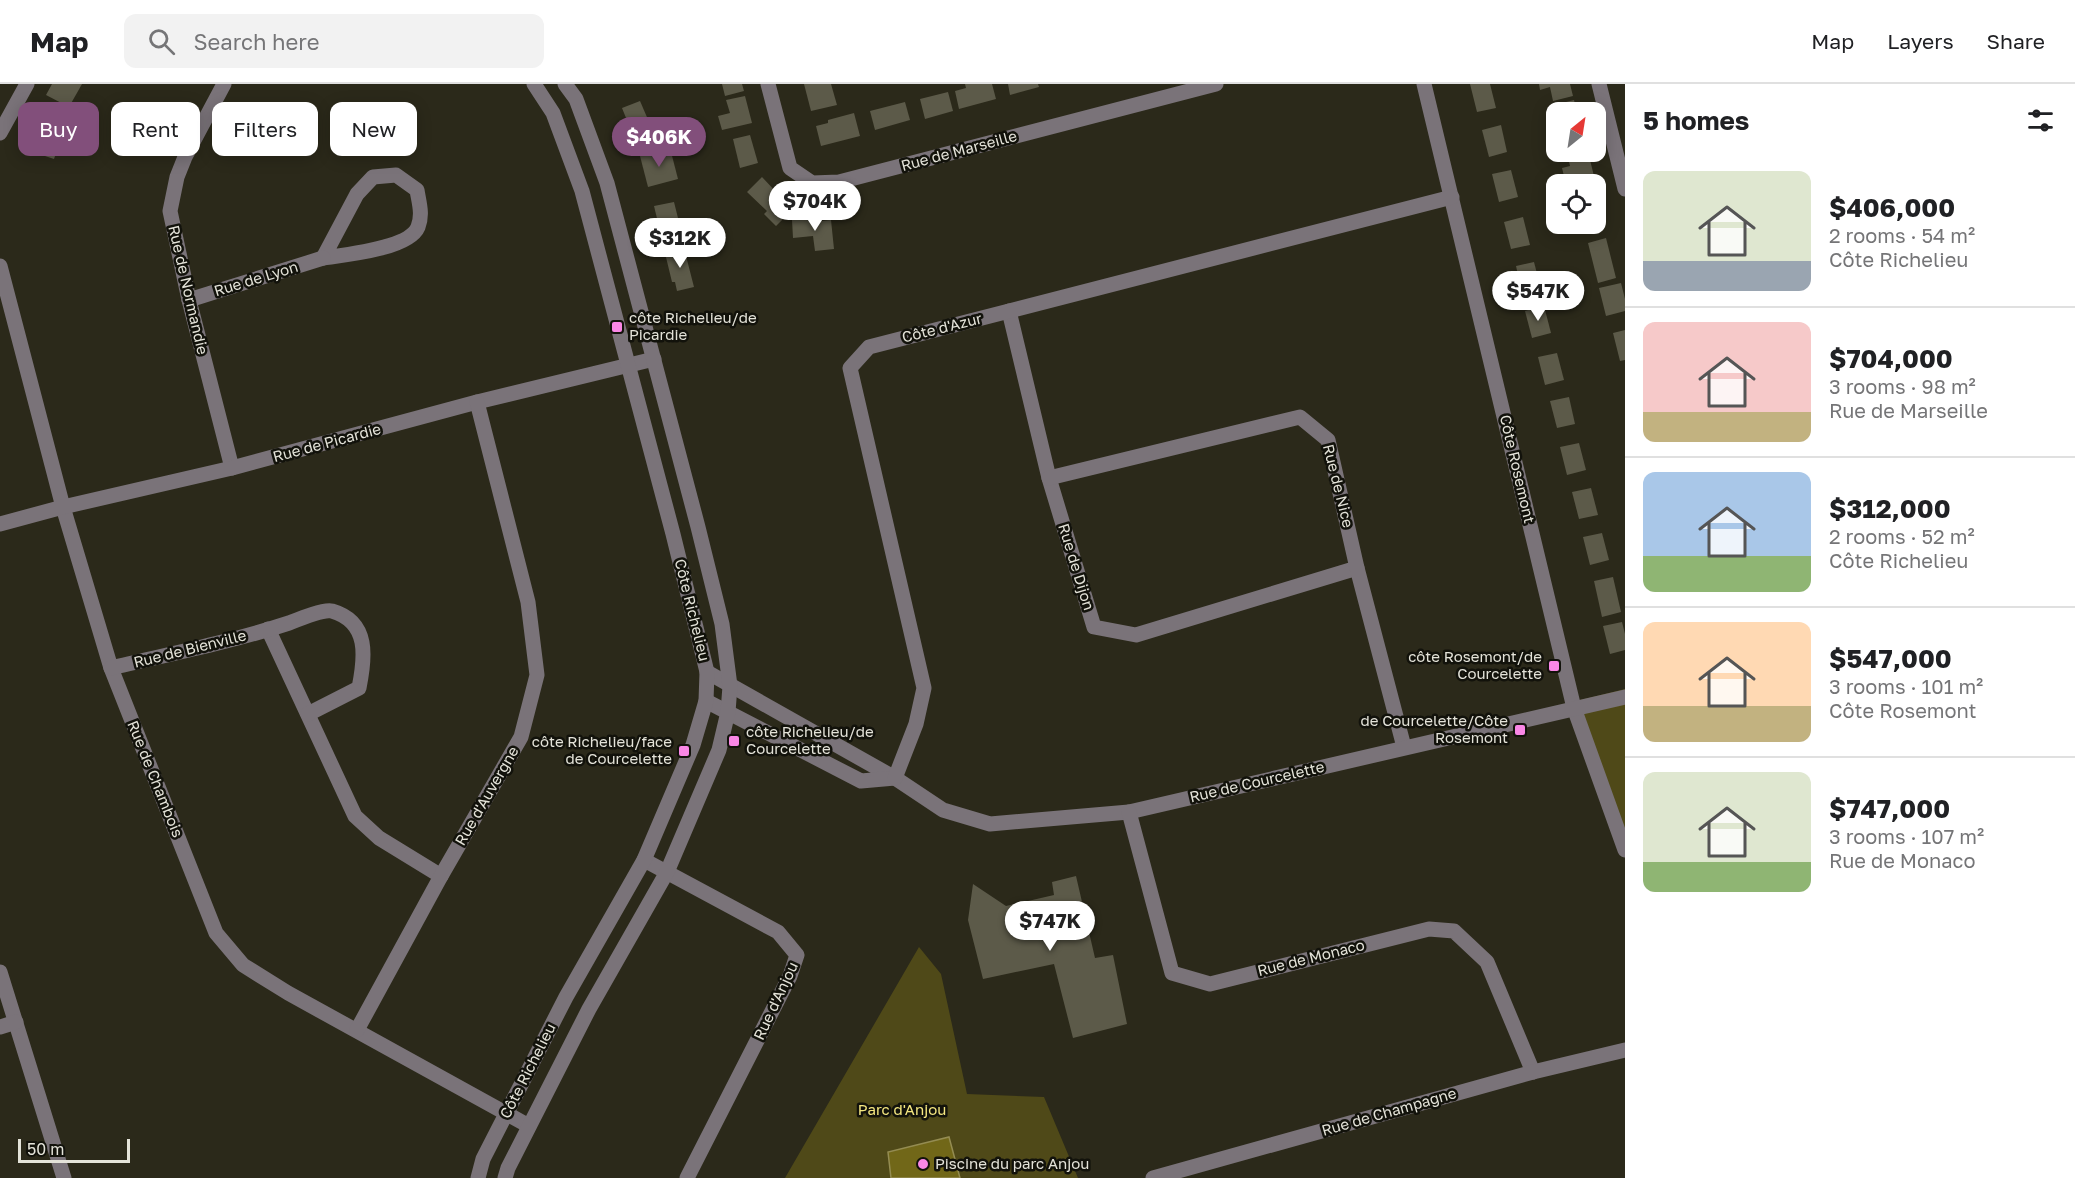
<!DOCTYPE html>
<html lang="en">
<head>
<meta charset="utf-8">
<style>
  body { margin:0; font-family:"Golos Text",sans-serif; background:#f2f2f2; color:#202124; height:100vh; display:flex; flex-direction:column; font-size:22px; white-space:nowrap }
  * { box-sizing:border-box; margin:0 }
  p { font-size:20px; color:#757577 }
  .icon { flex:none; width:33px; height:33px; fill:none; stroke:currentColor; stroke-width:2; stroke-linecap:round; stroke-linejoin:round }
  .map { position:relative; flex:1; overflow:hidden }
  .details { display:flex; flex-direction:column; background:#fff; width:450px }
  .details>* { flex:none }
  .top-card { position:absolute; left:18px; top:18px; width:570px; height:54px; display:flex; gap:12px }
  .needle { width:39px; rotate:30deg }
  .buttons { position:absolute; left:1546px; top:18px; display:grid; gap:12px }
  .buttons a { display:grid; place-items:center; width:60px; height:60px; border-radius:12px; background:#fff; box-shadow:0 3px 15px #0003; font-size:30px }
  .scale { position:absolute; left:18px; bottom:15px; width:112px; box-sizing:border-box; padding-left:6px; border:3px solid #e4e3d9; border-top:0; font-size:16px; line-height:21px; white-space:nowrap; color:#e4e3d9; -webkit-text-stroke:4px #12120b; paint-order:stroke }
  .price { position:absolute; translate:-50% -51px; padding:0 14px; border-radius:21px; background:#fff; color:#222; font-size:20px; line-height:39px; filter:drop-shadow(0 2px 3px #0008) }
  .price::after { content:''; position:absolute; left:50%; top:36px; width:18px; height:14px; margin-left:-9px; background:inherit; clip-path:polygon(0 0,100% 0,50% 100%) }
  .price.current { background:#824f7b; color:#fff }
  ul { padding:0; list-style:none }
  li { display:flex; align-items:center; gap:18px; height:150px; padding:0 18px }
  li+li { border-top:2px solid #e0e0e0 }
  li span { display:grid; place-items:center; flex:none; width:168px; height:120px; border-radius:12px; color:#555 }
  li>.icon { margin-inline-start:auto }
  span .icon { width:72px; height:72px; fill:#fffc; stroke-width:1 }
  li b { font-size:26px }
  h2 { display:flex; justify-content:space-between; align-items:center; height:72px; padding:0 18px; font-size:26px }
  .chip { padding:0 21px; border-radius:12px; background:#fff; box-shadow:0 3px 15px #0003; font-size:21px; line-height:54px }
  .chip.current { background:#824f7b; color:#fff }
  header { display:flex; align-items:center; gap:36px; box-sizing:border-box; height:84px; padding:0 30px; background:#fff; border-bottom:2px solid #e0e0e0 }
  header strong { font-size:28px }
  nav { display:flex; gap:33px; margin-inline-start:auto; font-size:21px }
  .search { width:420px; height:54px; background:#f2f2f2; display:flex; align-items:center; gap:15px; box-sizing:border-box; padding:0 21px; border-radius:12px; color:#757577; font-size:22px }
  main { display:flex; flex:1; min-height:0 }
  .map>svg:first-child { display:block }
  .green { fill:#4f4918 }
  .water { fill:#716718; stroke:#948c52; stroke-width:1.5 }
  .building { fill:#5c5a49 }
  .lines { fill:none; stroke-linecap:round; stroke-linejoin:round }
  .minor { stroke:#7a7379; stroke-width:15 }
  .poi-dot { fill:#fa87e6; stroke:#12120b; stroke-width:2 }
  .labels { text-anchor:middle; stroke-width:5; stroke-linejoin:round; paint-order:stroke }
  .street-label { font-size:15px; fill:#e4e3d9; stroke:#12120b }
  .poi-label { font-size:15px; fill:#e4e3d9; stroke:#12120b; text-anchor:start }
  .park-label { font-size:15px; fill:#f5e780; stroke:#12120b }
</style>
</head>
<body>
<header>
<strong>Map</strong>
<div class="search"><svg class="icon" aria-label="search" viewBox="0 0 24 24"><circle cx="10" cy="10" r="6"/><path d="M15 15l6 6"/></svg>Search here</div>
<nav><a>Map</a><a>Layers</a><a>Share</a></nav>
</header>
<main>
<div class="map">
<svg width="1625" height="1094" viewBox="0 0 1625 1094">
  <rect width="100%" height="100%" fill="#2b291a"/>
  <g class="green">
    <polygon points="1625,605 1625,758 1572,618"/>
    <polygon points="919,863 941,890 967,1010 1044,1013 1078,1094 785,1094"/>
  </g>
  <polygon class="water" points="949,1053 960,1094 891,1094 888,1068"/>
  <g class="building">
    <polygon points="52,0 82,0 69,23 46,11"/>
    <polygon points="722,0 742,0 744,7 725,12"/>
    <polygon points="804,0 831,0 837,21 811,27"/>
    <polygon points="965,0 992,0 996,15 959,25 955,7 966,4"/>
    <polygon points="1008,0 1038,0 1039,3 1010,11"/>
    <polygon points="1470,0 1490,0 1496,24 1477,28"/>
    <polygon points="1539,0 1570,0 1573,12 1553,17 1550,3 1540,6"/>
    <polygon points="948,8 953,27 925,35 920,15"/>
    <polygon points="745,12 752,39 722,46 718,32 730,29 726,16"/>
    <polygon points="1574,16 1577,28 1556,28 1554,21"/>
    <polygon points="640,17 656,54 637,61 622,24"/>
    <polygon points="905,18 910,36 875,46 870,27"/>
    <polygon points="854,29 860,52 821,62 816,42 828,39 828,36"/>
    <polygon points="48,30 67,36 54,75 36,69 39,60 34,59 39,42 44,43"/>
    <polygon points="1557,30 1557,50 1552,51 1548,32"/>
    <polygon points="1501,41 1507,68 1489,73 1482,46"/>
    <polygon points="750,51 758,79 740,84 733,55"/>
    <polygon points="670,64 678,95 648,103 640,72"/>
    <polygon points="1572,68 1588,68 1596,100 1575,100 1573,94 1565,96 1562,84 1570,82 1567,69"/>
    <polygon points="1511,86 1518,113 1499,118 1492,90"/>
    <polygon points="762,93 778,110 777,111 781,117 778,120 788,130 776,142 764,130 767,127 747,108"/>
    <polygon points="1596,105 1605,135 1596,137"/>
    <polygon points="674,118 681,146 661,151 654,122"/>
    <polygon points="821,133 821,137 831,136 834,165 815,167 813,152 793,154 792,136"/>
    <polygon points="1523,133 1530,161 1511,165 1504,138"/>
    <polygon points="1606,154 1616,194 1598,199 1588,159"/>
    <polygon points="684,164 694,203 677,207 675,198 672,198 665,169"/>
    <polygon points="1534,178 1541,205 1522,209 1516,182"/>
    <polygon points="1621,199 1625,215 1625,227 1606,232 1599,204"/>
    <polygon points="1544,222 1551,249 1532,254 1525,227"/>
    <polygon points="1625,246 1625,276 1620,277 1613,249"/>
    <polygon points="1557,269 1564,296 1545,301 1538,273"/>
    <polygon points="1569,313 1575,340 1557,344 1550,317"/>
    <polygon points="1579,359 1586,386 1567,391 1560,363"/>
    <polygon points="1591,404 1598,431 1579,435 1572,408"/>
    <polygon points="1602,449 1609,476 1590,481 1583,453"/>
    <polygon points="1613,493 1621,528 1602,533 1594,497"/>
    <polygon points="1622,538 1625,550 1625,566 1610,570 1603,542"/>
    <polygon points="1076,792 1095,874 1113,871 1127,940 1073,954 1054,880 983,895 968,836 973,800 1006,822 1054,811 1052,798"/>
  </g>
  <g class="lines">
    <g class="minor">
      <polyline points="224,0 185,73 177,93 170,127 189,216 232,384"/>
      <polyline points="768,0 790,84 812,99 839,98 1216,0"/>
      <polyline points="1424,0 1574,624 1625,766"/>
      <polyline points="1599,0 1625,105"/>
      <polyline points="0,49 27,0"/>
      <path d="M 396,91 L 417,106 C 419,119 423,130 418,143 C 409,165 344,171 323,174 L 357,110 L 373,93 Z"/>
      <polyline points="0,182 63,423 111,584 216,849 243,881 288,909 529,1042"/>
      <polyline points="189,216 323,174"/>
      <polyline points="1009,227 1049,394 1094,543 1136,551 1357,484"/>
      <polyline points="1049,394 1300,333 1328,356 1357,484 1404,663"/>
      <polyline points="0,440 63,423 232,384 477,318 654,275"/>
      <polyline points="268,545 355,732 379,754 441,792"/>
      <path d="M 111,584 C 170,570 231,558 289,539 C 299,535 323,525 332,527 C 370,538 365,574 359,604 L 308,630"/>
      <polyline points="707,588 895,694 943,726 990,740 1129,728 1625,613"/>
      <polyline points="706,617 861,697 895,694"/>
      <polyline points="895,694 916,640 924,604 850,284 869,263 1452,113"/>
      <polyline points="1129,728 1172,889 1210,900 1429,845 1454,847 1487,878 1533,988"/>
      <polyline points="644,776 778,848 797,871 790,892 687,1094"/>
      <polyline points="0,888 64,1094"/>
      <polyline points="0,943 16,938"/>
      <polyline points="357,946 441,792 521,653 537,591 528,518 477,318"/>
      <polyline points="478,1094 483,1075 566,913 644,776 693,661 706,617 707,588 673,450 582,107 553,29 534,0"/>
      <polyline points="505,1094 508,1084 589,925 667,788 719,666 728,628 730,602 722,540 698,443 607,99 576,15 565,0"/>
      <polyline points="1153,1094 1533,988 1625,966"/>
    </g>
  </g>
  <g class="poi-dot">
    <rect x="611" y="237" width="12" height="12" rx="3"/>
    <rect x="1548" y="576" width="12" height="12" rx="3"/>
    <rect x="1514" y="640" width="12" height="12" rx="3"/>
    <rect x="728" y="651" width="12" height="12" rx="3"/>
    <rect x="678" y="661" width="12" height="12" rx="3"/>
    <circle cx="923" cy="1080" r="6"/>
  </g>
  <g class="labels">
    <g class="street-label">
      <text transform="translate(959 67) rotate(-15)" y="5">Rue de Marseille</text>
      <text transform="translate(256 195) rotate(-17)" y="5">Rue de Lyon</text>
      <text transform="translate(188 206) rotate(77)" y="5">Rue de Normandie</text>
      <text transform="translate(942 244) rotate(-14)" y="5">Côte d'Azur</text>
      <text transform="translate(327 359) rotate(-15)" y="5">Rue de Picardie</text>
      <text transform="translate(1517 385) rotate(77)" y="5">Côte Rosemont</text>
      <text transform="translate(1338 402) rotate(76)" y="5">Rue de Nice</text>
      <text transform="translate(1076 483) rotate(73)" y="5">Rue de Dijon</text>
      <text transform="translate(692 526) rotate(76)" y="5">Côte Richelieu</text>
      <text transform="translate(190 565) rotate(-14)" y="5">Rue de Bienville</text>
      <text transform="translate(155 695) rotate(68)" y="5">Rue de Chambois</text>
      <text transform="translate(1257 698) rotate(-13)" y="5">Rue de Courcelette</text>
      <text transform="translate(487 712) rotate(-60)" y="5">Rue d'Auvergne</text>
      <text transform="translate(1311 874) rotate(-14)" y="5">Rue de Monaco</text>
      <text transform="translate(776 917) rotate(-65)" y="5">Rue d'Anjou</text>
      <text transform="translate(528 987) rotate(-63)" y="5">Côte Richelieu</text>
      <text transform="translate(1389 1028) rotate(-16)" y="5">Rue de Champagne</text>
    </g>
    <g class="poi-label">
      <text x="629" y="239">côte Richelieu/de<tspan x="629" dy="17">Picardie</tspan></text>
      <text x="1542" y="578" text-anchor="end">côte Rosemont/de<tspan x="1542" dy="17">Courcelette</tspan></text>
      <text x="1508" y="642" text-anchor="end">de Courcelette/Côte<tspan x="1508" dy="17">Rosemont</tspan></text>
      <text x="746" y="653">côte Richelieu/de<tspan x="746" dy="17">Courcelette</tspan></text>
      <text x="672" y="663" text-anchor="end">côte Richelieu/face<tspan x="672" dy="17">de Courcelette</tspan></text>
      <text x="935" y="1085">Piscine du parc Anjou</text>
    </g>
    <g class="park-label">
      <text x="902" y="1031">Parc d'Anjou</text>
    </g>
  </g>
</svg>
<div class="buttons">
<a><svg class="needle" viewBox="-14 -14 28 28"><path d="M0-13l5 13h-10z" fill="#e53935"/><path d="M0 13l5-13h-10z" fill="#757577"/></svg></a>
<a><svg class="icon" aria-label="locate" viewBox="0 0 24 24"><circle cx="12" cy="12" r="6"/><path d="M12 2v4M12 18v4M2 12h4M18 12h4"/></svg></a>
</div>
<div class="scale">50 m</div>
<b class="price current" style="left:659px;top:84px">$406K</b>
<b class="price" style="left:815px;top:148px">$704K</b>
<b class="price" style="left:680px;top:185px">$312K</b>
<b class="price" style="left:1538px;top:238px">$547K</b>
<b class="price" style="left:1050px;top:868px">$747K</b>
<div class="top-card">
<a class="chip current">Buy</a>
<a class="chip">Rent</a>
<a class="chip">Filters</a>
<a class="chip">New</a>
</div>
</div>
<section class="details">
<h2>5 homes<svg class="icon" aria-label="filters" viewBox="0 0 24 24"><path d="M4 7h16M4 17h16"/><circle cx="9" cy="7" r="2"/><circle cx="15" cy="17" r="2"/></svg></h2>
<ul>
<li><span style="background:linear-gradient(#dfe7d0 75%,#9aa5b1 0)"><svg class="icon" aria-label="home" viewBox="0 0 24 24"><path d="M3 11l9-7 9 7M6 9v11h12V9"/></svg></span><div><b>$406,000</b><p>2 rooms · 54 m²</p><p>Côte Richelieu</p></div></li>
<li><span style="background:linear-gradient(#f6c9c9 75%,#c2b280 0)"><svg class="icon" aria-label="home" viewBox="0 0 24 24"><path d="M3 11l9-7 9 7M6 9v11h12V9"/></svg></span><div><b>$704,000</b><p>3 rooms · 98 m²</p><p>Rue de Marseille</p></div></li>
<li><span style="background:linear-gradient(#a9c7e8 70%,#8fb573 0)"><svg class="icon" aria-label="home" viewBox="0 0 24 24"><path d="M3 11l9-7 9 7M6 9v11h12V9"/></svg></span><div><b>$312,000</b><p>2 rooms · 52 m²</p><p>Côte Richelieu</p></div></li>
<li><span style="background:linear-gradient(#ffd9b3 70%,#c2b280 0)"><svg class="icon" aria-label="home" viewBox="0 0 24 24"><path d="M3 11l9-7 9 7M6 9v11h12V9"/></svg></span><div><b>$547,000</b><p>3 rooms · 101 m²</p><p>Côte Rosemont</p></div></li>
<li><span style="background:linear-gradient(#dfe7d0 75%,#8fb573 0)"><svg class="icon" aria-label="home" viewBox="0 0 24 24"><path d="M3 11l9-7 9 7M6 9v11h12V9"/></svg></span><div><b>$747,000</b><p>3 rooms · 107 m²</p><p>Rue de Monaco</p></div></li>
</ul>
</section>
</main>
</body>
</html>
